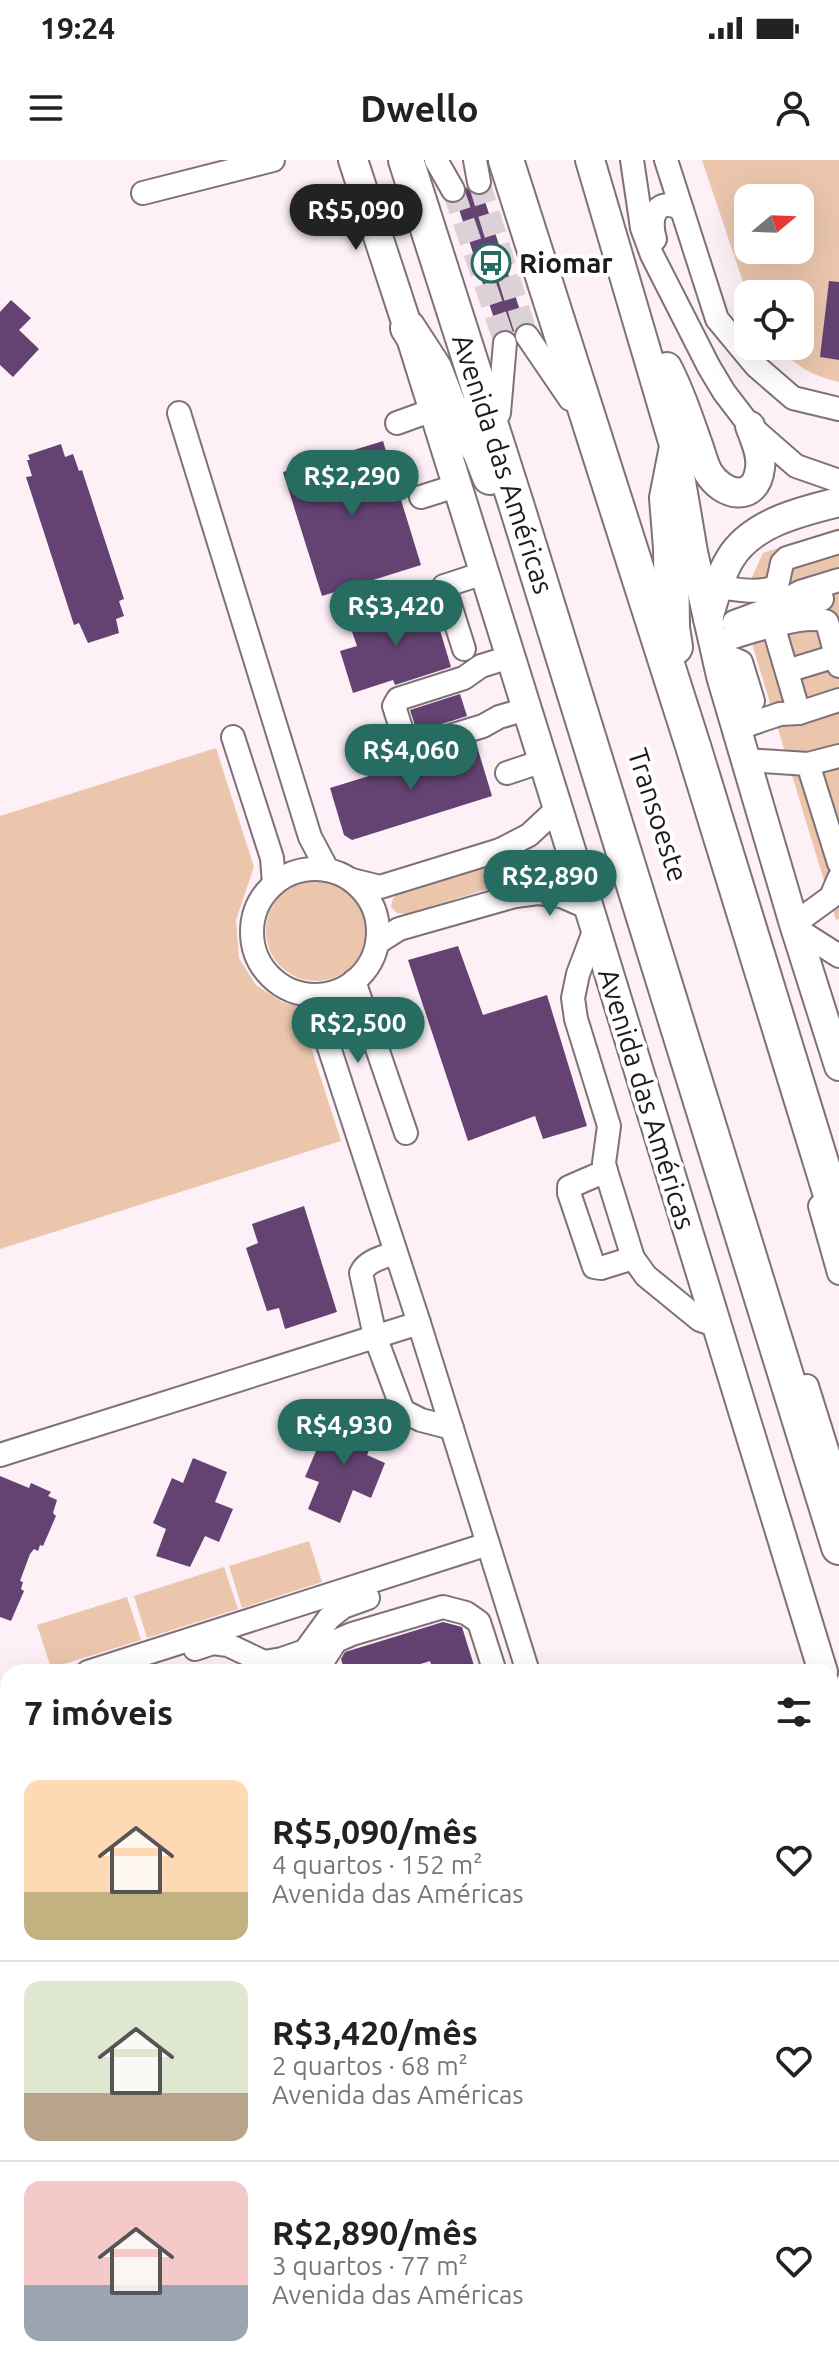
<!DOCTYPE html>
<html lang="pt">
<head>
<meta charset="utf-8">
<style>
  body { margin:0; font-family:Ubuntu,sans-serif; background:#f6f6f6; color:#222; height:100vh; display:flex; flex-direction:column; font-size:30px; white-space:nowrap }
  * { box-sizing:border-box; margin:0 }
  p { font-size:26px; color:#767676 }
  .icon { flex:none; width:44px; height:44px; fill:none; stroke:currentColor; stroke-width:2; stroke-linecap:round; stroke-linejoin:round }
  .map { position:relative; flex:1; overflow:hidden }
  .sheet { position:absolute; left:0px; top:1504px; width:840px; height:714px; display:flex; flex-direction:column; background:#fff; border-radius:24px 24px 0 0; box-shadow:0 8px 32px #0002 }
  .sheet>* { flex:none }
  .needle { width:52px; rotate:71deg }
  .tools { position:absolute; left:734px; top:24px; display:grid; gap:16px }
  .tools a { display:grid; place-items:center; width:80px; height:80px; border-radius:16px; background:#fff; box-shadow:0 8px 32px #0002; font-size:40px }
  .price { position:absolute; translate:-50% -68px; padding:0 18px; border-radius:28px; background:#276c60; color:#fff; font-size:26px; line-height:52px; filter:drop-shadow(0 2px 4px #0008) }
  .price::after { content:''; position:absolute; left:50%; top:48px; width:24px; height:18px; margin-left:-12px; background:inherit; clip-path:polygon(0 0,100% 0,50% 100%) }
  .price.selected { background:#222; color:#fff }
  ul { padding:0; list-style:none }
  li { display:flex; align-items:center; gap:24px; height:200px; padding:0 24px }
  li+li { border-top:2px solid #e0e0e0 }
  li span { display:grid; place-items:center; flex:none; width:224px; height:160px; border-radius:16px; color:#555 }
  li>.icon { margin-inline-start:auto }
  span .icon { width:96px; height:96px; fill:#fffc; stroke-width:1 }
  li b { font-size:34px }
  h2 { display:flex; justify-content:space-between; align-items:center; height:96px; padding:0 24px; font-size:34px }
  .status { display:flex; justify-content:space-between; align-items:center; height:56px; padding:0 40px; background:#fff; direction:ltr }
  .status svg { height:22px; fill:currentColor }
  header { display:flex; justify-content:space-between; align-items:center; height:104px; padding:0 24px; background:#fff; font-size:36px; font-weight:700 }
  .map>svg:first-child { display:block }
  .green { fill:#ebc6ad; fill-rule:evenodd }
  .building { fill:#644373 }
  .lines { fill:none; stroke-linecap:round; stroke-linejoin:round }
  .minor-tunnel { stroke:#dcd1d6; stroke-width:22; stroke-dasharray:22 11; stroke-linecap:butt }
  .minor-casing { stroke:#7e7177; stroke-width:26 }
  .major-casing { stroke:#7e7177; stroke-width:32 }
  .highway-casing { stroke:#7e7177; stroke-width:38 }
  .minor { stroke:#fff; stroke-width:22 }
  .major { stroke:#fff; stroke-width:28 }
  .highway { stroke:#fff; stroke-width:34 }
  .labels { text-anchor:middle; stroke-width:8; stroke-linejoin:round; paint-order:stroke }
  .poi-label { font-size:28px; font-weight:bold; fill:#1e191c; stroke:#fff; text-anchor:start }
  .street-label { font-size:28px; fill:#1e191c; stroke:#fff }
</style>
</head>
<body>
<div class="status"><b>19:24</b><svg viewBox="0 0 49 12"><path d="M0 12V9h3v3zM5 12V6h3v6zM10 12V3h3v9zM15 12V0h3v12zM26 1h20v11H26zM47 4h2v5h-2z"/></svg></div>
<header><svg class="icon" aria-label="menu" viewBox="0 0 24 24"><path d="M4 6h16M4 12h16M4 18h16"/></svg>Dwello<svg class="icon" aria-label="person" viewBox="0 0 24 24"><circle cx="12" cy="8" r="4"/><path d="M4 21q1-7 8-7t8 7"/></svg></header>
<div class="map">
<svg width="839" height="2217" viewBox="0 0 839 2217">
  <rect width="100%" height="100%" fill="#fdf1f7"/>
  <g class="green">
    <path d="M 702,0 L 839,0 L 839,222 C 815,217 794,206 778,186 L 800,186 L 800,134 L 748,134 L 748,137 ZM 748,38 L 800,38 L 800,90 L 748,90 Z"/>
    <polygon points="839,368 839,759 836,760 753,487 747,428 763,393"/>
    <polygon points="216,588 254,707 236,760 239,798 256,825 282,842 296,846 300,853 341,981 0,1089 0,656"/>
    <polygon points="503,700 516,709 510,722 407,754 397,753 391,747 393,738 401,732"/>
    <circle cx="316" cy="771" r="50"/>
    <polygon points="309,1381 322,1422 242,1448 229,1406"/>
    <polygon points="224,1407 238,1449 147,1478 134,1436"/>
    <polygon points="127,1437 141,1480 51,1508 37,1465"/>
    <polygon points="0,1798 8,1822 8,2210 138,2210 141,2217 0,2217"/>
  </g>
  <g class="building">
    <polygon points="466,27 474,35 483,35 524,163 519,165 514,172 505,169 498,171 457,43 465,38"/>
    <polygon points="829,121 839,122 839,200 820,197"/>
    <polygon points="11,140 31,158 19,170 39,189 13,217 0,205 0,152"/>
    <polygon points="383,281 421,405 322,436 283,312"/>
    <polygon points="61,284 65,297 73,294 79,311 82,310 124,439 119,441 124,456 116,459 119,473 88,483 79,463 74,465 26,317 32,316 27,300 30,300 28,295"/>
    <polygon points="431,440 451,507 395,525 393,520 353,533 340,491 357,486 350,466"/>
    <polygon points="460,534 467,556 417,572 410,550"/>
    <polygon points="476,583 492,636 352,680 344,675 330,628"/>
    <polygon points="458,786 483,855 547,835 587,966 543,979 535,956 468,981 408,800"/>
    <polygon points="304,1046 337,1152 285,1169 279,1148 267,1151 246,1088 258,1083 252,1064"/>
    <polygon points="345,1252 379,1266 367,1295 385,1303 371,1338 353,1330 340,1363 308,1349 319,1322 305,1317 324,1272 335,1277"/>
    <polygon points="193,1298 227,1312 215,1342 233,1349 219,1382 205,1376 190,1407 156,1396 166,1369 153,1363 172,1318 183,1323"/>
    <polygon points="0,1316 29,1328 31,1323 51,1332 48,1336 57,1340 53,1353 56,1356 43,1386 40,1385 38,1391 34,1389 30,1394 20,1421 23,1422 21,1429 24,1431 11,1461 0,1457"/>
    <polygon points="443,1462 462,1467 476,1512 434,1512 430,1501 395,1512 345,1512 341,1499 345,1492"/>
  </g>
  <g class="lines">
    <g class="minor-tunnel">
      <polyline points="479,22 527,176"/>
      <polyline points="453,30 505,183"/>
    </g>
    <g class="minor-casing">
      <g id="minor">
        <polyline points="436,0 453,30"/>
        <polyline points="475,0 479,22"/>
        <polyline points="632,0 642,68 652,95 709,207 724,232 750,266 796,306 839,321"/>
        <polyline points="666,0 717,159 756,206 793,238 839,249"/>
        <polyline points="143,33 273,0"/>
        <path d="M 655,79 C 648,57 657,35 682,50"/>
        <polyline points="527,176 570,239"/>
        <polyline points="179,253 310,677 327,709"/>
        <polyline points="499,253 505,183"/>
        <polyline points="397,263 433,250"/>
        <polyline points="421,337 456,326"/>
        <path d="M 718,427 C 737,429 759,435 777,426 L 782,403 L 787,398 L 839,382"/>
        <polyline points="734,462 772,448 800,432 839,420"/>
        <path d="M 713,484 C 733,477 812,450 827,462 L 839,506"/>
        <polyline points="464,489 444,426 484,413"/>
        <polyline points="510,497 481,506 464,518 398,539 394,546 406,584 414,587 483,566 499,557 527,549"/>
        <polyline points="717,503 734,499 741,502 753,541 748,549 733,557"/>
        <polyline points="787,511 836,496"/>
        <path d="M 799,553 L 773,465 C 786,448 802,445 822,439"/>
        <polyline points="736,569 780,554 799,553 839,540"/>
        <polyline points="233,577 272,698 274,724"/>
        <polyline points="746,600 808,604 839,703"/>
        <polyline points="808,604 839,596"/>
        <polyline points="507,613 543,601"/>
        <path d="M 500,690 C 522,701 528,715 515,736"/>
        <circle cx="315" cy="772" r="63"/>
        <polyline points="352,720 380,727 500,690 529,675 558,648"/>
        <polyline points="794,764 831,737 839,718"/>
        <polyline points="795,768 839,796"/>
        <polyline points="595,769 578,814 573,838 576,859 609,966 604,1003 606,1011 633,1098 646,1116 700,1160 717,1166"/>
        <polyline points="377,783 399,769 515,736 538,733 561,736 589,748"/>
        <polyline points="354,821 406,973"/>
        <polyline points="312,835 419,1163 528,1512"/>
        <polyline points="606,1011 569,1027 569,1033 594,1107 601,1108 633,1098"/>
        <polyline points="820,1046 839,1113"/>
        <path d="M 395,1093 C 383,1097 366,1101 361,1113 L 375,1176 L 403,1251 L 421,1260 L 452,1268"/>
        <polyline points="807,1226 839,1328"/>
        <polyline points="0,1295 419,1163"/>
        <polyline points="195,1489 213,1483 228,1485 264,1502 282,1499 305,1491 329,1458 343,1447 368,1438"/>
        <polyline points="88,1512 488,1384"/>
        <polyline points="306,1512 319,1507 336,1481 352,1474 443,1447 466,1453 479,1462 495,1512"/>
        <polyline points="0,1540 8,1537"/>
        <polyline points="8,1726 0,1735 8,1742"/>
        <polyline points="832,1726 839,1721"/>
        <polyline points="832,1782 839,1778"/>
        <polyline points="0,2111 8,2133"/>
        <polyline points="832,2188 839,2212"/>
        <polyline points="36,2210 38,2217"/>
        <polyline points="451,2210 453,2217"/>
        <polyline points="724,2210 727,2217"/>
        <polyline points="195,2217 204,2210"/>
        <polyline points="265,2217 274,2210"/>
      </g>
    </g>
    <g class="major-casing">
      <g id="major">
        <polyline points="353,0 408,168 589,748 823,1512"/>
        <polyline points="590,0 676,292 693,392 721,516 794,764 839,906"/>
        <path d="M 667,207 C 680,231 688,257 697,282 C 701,292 703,303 708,312 C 722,336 756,344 760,308 C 762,294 755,280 750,266"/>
        <path d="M 708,459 C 714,439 719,417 730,399 C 751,363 802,351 839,342"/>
        <polyline points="832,1540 839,1563"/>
      </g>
    </g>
    <g class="highway-casing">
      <g id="highway">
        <polyline points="406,0 517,347 839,1387"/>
        <polyline points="506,0 693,586 839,1061"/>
        <polyline points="408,168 434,208 448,244 480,291 490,317"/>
        <polyline points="675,487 672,468 671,388 667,338 676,292"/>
      </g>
    </g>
    <use href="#minor" class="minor"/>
    <use href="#major" class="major"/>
    <use href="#highway" class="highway"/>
  </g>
  <defs>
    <g id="bus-ring" transform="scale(2)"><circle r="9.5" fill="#fff" stroke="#276c60" stroke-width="1.5"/><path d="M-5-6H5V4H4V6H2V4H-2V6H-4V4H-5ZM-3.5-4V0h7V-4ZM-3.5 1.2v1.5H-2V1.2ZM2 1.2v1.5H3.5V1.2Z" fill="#276c60"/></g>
  </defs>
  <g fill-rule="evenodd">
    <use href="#bus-ring" x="491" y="103"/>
  </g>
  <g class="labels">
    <g class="poi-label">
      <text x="519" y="113">Riomar</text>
    </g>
    <g class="street-label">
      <text transform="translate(503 304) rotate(72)" y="10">Avenida das Américas</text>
      <text transform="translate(658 655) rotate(72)" y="10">Transoeste</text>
      <text transform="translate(647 939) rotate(73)" y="10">Avenida das Américas</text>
    </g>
  </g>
</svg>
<div class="tools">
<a><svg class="needle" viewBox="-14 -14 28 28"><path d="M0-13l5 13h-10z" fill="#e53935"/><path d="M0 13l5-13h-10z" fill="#767676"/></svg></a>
<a><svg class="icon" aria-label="locate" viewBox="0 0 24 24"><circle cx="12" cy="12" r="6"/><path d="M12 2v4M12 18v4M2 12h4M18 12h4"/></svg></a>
</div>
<b class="price selected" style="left:356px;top:92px">R$5,090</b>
<b class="price" style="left:352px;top:358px">R$2,290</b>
<b class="price" style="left:396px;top:488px">R$3,420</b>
<b class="price" style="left:411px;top:632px">R$4,060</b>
<b class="price" style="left:550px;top:758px">R$2,890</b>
<b class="price" style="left:358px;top:905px">R$2,500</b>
<b class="price" style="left:344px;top:1307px">R$4,930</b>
<section class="sheet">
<h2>7 imóveis<svg class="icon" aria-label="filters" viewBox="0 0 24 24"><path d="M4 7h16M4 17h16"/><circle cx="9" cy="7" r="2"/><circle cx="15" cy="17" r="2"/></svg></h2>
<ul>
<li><span style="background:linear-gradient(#ffd9b3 70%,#c2b280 0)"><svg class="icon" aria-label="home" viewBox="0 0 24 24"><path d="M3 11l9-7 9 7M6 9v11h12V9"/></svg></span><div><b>R$5,090/mês</b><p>4 quartos · 152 m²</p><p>Avenida das Américas</p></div><svg class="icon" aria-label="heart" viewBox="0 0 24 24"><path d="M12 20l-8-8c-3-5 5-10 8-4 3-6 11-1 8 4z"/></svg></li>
<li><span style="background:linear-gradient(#dfe7d0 70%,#b9a48a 0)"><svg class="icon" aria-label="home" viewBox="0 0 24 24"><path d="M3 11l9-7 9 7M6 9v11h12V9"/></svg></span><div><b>R$3,420/mês</b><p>2 quartos · 68 m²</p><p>Avenida das Américas</p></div><svg class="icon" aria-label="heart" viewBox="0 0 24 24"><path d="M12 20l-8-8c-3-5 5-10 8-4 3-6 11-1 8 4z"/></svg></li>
<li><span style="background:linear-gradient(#f6c9c9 65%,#9aa5b1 0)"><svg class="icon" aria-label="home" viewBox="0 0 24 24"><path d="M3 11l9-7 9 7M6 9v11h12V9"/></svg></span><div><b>R$2,890/mês</b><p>3 quartos · 77 m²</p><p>Avenida das Américas</p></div><svg class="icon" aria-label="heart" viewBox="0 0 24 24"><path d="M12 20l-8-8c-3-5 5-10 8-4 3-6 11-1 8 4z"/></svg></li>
</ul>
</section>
</div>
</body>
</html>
